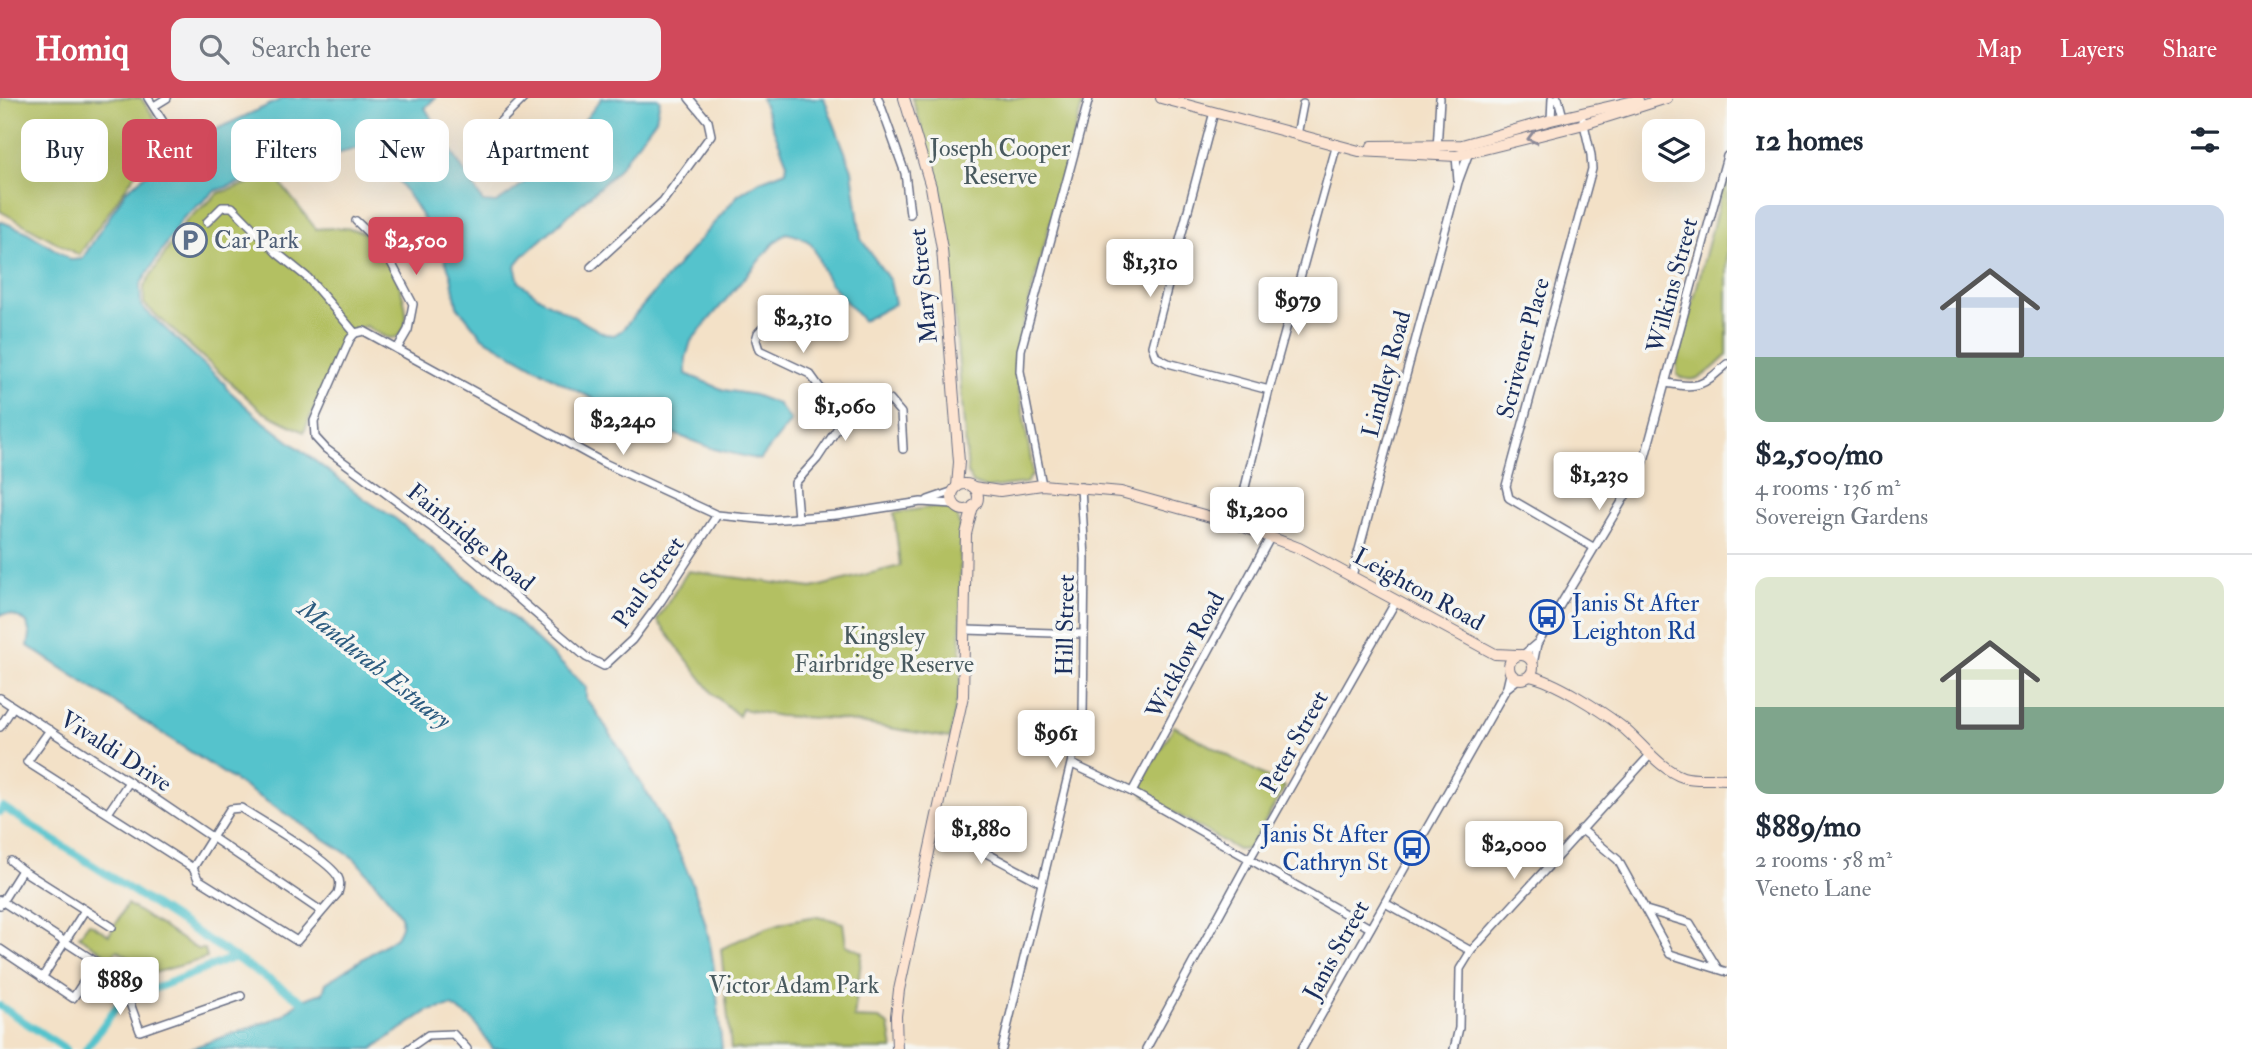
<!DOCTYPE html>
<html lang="en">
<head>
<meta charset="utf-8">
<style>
  body { margin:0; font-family:"IM FELL Double Pica",serif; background:#f2f2f3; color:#1f2937; height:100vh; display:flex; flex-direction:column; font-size:26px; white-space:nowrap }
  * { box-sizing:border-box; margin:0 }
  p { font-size:23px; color:#747a83 }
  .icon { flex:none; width:38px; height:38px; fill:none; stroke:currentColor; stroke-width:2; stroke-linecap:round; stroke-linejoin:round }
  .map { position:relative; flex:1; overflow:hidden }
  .panel { display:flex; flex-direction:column; background:#fff; width:525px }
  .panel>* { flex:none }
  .top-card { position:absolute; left:21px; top:21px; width:665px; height:63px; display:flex; gap:14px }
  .fabs { position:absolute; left:1642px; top:21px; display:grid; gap:14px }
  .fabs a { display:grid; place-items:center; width:63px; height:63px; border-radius:14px; background:#fff; box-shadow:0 7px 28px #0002; font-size:35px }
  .price { position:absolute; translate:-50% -60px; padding:0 16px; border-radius:7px; background:#fff; color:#222; font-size:23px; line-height:46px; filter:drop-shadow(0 2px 4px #0008) }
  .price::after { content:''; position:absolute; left:50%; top:42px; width:21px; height:16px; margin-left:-10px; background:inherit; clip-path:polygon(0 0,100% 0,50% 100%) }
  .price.selected { background:#d1495b; color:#fff }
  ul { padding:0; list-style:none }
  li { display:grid; align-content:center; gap:14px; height:371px; padding:0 28px }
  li+li { border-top:2px solid #e0e1e3 }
  li span { display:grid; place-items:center; height:217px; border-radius:14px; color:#555 }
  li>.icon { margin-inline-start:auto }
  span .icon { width:126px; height:126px; fill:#fffc; stroke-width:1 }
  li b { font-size:30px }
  h2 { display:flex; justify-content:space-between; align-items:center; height:84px; padding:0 28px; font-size:30px }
  .chip { padding:0 24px; border-radius:14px; background:#fff; box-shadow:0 7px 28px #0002; font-size:24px; line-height:63px }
  .chip.selected { background:#d1495b; color:#fff }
  header { display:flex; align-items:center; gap:42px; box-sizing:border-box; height:98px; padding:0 35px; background:#d1495b; color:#fff }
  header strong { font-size:33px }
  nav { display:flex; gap:38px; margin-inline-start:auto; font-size:24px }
  .search { width:490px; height:63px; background:#f2f2f3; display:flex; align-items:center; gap:18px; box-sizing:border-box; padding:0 24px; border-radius:14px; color:#747a83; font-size:26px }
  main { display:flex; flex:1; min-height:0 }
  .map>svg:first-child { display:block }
  .green { fill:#b3c062; stroke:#677860; stroke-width:2 }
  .water { fill:#55c3cc; stroke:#387995; stroke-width:2 }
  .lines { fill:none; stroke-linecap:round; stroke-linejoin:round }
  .canal { stroke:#55c3cc; stroke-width:8 }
  .street-casing { stroke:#676d83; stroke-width:10 }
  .secondary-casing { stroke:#676d83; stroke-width:12 }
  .street { stroke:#fff; stroke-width:7 }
  .secondary { stroke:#fde4d1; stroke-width:10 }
  .oneway { stroke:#8c8a98 }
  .labels { text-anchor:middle; stroke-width:7; stroke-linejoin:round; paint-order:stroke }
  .park-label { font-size:24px; fill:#495a5f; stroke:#f6f6f2 }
  .service-label { font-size:24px; fill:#4e5e75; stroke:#f6f6f2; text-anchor:start }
  .street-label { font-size:24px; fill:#1b2f5e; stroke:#f6f6f2 }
  .transit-label { font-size:24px; fill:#164399; stroke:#f6f6f2; text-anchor:start }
  .water-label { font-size:26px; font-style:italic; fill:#2c5b7f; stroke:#f6f6f2 }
</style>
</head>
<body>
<header>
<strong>Homiq</strong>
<div class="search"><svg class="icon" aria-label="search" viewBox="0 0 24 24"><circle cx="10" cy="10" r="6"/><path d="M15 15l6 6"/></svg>Search here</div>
<nav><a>Map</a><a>Layers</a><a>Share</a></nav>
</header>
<main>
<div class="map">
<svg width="1727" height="951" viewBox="0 0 1727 951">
  <rect width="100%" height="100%" fill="#f6f6f2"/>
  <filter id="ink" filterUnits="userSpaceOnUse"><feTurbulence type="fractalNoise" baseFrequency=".0143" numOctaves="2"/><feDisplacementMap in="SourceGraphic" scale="14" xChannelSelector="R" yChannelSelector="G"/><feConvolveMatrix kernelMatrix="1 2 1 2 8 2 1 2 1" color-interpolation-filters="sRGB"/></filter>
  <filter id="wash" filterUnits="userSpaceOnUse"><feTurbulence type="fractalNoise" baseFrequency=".00686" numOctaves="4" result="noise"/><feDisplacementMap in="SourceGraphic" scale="28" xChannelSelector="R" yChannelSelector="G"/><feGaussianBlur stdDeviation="1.57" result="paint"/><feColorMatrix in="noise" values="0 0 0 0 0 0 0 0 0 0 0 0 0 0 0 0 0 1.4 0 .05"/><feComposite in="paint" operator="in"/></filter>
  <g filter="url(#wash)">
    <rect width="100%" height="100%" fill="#f3e1c7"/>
    <g class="green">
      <polygon points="0,0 141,0 173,47 136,75 79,157 0,113"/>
      <polygon points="912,0 1080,0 1083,4 1015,256 1017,278 1032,368 1032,377 1026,385 987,390 972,385 968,375 951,173 940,87"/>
      <path d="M 1727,74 L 1727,257 C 1714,269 1695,292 1677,276 L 1677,265 Z"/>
      <path d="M 274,77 L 316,131 C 333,130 354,127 369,138 C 387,153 415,209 403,232 C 401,237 397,240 391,240 C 383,240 373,232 366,228 L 347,234 L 304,334 L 263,314 L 144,206 L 144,188 L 186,123 L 219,95 Z"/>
      <polygon points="932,409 948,410 956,415 960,430 961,579 950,640 835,621 779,618 742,611 739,618 714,597 657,522 688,473 812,490 900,468 894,415"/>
      <polygon points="1174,628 1285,689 1249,751 1238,752 1144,697 1142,693 1142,683"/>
      <polygon points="127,806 197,851 205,851 207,860 154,875 117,852 111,860 79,838 89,825 109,837"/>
      <path d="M 818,818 L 843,825 L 846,847 L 862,854 L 854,920 L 879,921 L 889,927 L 893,951 L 731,951 L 721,851 C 756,833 778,823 818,818 Z"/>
    </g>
    <path class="water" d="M 284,0 L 435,0 L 425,10 L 483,104 L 496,105 C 535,81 574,37 602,0 L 657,0 L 660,2 L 656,21 L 615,75 L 523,158 L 515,168 L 519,184 L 540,200 L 605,236 L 614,237 L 622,232 L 738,97 L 760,83 L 786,73 L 787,65 L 761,0 L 824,0 L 852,72 L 861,141 L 890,183 L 895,206 L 863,223 C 852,209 836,195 827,180 C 812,155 821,142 786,135 L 773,146 L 691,243 L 686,260 L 686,276 L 724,292 L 754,297 L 778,306 L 791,323 L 760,362 L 714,351 L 627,318 L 568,288 L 482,239 L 457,208 L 451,177 L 440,149 L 415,107 L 378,53 L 369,47 L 271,74 L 215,93 L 182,121 L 140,187 L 141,208 L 225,286 L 226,290 L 259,320 L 366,402 L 396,421 L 504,511 L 586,589 L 586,601 L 595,612 C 636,676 680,741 702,814 C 716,858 717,906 722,951 L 493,951 L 473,922 L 452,908 L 428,913 L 372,951 L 189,951 L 283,918 C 294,905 307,899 323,895 L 326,885 L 396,839 C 400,832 403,827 401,818 C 399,811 363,771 355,761 L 28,548 L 30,537 L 27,525 C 20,519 9,514 0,517 L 0,123 L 25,133 L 72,162 L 82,161 L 126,93 L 180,48 Z"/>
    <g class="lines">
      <g class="canal">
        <polyline points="0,714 3,709 302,903"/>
        <polyline points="0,908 66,951"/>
        <polyline points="86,951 120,904 235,859"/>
      </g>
    </g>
  </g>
  <g filter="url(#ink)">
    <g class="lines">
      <g class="street-casing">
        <g id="street">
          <polyline points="148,0 167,30"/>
          <polyline points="878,0 905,75 910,116"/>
          <polyline points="1558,0 1563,19"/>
          <polyline points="154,8 167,0"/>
          <polyline points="1214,14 1152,248 1156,259 1168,265 1269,292"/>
          <polyline points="1551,22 1552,0"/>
          <polyline points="1583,22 1591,57 1592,71 1506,388 1509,400 1593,449"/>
          <polyline points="499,25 524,0"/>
          <polyline points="1297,37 1303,6"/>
          <polyline points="1437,52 1440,0"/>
          <polyline points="1456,58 1458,83"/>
          <polyline points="356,123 383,149 413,206 408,232 397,251"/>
          <polyline points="207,124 222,109 232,109 277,155 308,180 355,235"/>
          <polyline points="591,169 663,103 711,37 708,23 689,0"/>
          <polyline points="789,202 758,235 756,242 759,252 810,276 843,322"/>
          <polyline points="355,235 350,241 314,323 315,339 326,351 461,451 586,559 604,568 632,542 661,503 717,417"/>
          <polyline points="355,235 364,233 604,365 717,417 769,422 836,417 921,404 954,406"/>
          <path d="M 1666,285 C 1700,291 1702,288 1727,266"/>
          <polyline points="1042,387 1020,273 1021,252 1089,0"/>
          <polyline points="928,402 954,393"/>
          <polyline points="798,420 795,385 817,361 843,322 876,303 890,302 901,315 903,351"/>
          <polyline points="1236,426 1269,292 1337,46"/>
          <polyline points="1352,478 1458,84 1468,57"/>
          <polyline points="966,532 1084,536"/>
          <polyline points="1523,557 1536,546"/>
          <polyline points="1533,566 1537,546 1642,370 1727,58"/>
          <polyline points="1508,589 1518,581"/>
          <polyline points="0,600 157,702 321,813"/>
          <polyline points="0,629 13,609"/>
          <polyline points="50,632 27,664 193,770"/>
          <polyline points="1072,666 1132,694 1370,830"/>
          <polyline points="1132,694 1271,438"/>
          <path d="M 241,710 C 261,723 328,761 338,779 C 341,784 340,789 338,795 L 297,843 L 198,781 L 193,770 L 230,711 Z"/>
          <polyline points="108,715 129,684"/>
          <polyline points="934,727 1042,785"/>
          <polyline points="1581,731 1618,762 1670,856 1727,874"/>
          <polyline points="22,772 112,829"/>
          <polyline points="0,802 121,880 140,933 241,898"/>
          <polyline points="1385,805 1471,853"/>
          <polyline points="0,807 22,772 11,763"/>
          <polyline points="1646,812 1690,825 1718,871"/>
          <polyline points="0,851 73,900 96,865"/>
          <polyline points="42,880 85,812"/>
          <polyline points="408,951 428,937 453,936 467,951"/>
          <polyline points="1002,951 1083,616 1085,461 1081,389"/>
          <polyline points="1146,951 1249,762 1396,503"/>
          <polyline points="1302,951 1507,589 1510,576"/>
          <polyline points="1454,951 1459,930 1460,871 1471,853 1651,656"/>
        </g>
      </g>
      <g class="secondary-casing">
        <g id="secondary">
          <polyline points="904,0 931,89 942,151 959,364 957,389"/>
          <polyline points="1161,0 1359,53 1456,58 1584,26 1667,0"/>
          <polyline points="1372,48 1462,47 1551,22 1638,2"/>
          <circle cx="965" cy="399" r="13"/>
          <polyline points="973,389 1000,393 1042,387 1121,394 1236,426 1299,450 1495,556 1517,557"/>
          <circle cx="1521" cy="569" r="12"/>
          <path d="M 1530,578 C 1555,583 1600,612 1621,628 C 1640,643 1660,672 1683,679 C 1697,683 1713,680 1727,681"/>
          <polyline points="897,951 896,918 899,892 963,598 966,436 973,408"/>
        </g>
      </g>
      <use href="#street" class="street"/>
      <use href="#secondary" class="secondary"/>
    </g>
    <defs><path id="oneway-chevron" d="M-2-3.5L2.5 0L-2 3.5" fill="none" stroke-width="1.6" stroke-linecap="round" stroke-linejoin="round" transform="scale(1.75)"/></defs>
    <use class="oneway" href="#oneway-chevron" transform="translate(1532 40) rotate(165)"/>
  </g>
  <defs>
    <g id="parking-ring" transform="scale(1.75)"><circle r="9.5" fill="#f6f6f2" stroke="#5c6f8a" stroke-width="1.5"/><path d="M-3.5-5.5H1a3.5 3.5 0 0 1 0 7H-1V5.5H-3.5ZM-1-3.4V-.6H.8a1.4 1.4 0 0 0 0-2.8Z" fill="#5c6f8a"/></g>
    <g id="bus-ring" transform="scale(1.75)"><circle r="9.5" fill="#f6f6f2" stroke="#1a4fb4" stroke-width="1.5"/><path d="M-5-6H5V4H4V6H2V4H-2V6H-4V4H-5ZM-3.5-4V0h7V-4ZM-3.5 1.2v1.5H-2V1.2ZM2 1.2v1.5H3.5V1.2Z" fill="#1a4fb4"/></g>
  </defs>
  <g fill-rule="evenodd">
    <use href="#parking-ring" x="190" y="142"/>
    <use href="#bus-ring" x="1547" y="519"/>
    <use href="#bus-ring" x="1412" y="750"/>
  </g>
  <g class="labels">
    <g class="park-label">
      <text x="1000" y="58">Joseph Cooper<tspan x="1000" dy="28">Reserve</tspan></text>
      <text x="884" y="546">Kingsley<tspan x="884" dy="28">Fairbridge Reserve</tspan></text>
      <text x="794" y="895">Victor Adam Park</text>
    </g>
    <g class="service-label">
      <text x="214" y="150">Car Park</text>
    </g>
    <g class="street-label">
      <text transform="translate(1672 187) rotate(-75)" y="8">Wilkins Street</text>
      <text transform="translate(923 188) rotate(-96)" y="8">Mary Street</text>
      <text transform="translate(1523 250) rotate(-75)" y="8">Scrivener Place</text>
      <text transform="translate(1386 276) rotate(-75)" y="8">Lindley Road</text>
      <text transform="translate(471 439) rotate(39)" y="8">Fairbridge Road</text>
      <text transform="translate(648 484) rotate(-55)" y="8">Paul Street</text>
      <text transform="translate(1419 491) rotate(29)" y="8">Leighton Road</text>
      <text transform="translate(1065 527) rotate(-89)" y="8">Hill Street</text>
      <text transform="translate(1185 557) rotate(-62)" y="8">Wicklow Road</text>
      <text transform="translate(1294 644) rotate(-61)" y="8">Peter Street</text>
      <text transform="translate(116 653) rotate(33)" y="8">Vivaldi Drive</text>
      <text transform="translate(1336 852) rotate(-61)" y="8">Janis Street</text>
    </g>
    <g class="transit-label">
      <text x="1572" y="513">Janis St After<tspan x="1572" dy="28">Leighton Rd</tspan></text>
      <text x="1388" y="744" text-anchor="end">Janis St After<tspan x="1388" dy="28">Cathryn St</tspan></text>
    </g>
    <g class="water-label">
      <text transform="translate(375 566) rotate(39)" y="9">Mandurah Estuary</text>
    </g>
  </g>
</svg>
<div class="fabs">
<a><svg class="icon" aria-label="layers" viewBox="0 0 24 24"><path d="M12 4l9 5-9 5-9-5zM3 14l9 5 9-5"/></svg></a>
</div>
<b class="price selected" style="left:416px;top:179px">$2,500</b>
<b class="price" style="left:1150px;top:201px">$1,310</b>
<b class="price" style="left:1298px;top:239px">$979</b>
<b class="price" style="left:803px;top:257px">$2,310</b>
<b class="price" style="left:845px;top:345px">$1,060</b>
<b class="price" style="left:623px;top:359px">$2,240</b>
<b class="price" style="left:1599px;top:414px">$1,230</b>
<b class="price" style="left:1257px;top:449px">$1,200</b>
<b class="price" style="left:1056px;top:672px">$961</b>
<b class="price" style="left:981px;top:768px">$1,880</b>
<b class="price" style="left:1514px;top:783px">$2,000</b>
<b class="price" style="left:120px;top:919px">$889</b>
<div class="top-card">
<a class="chip">Buy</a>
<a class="chip selected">Rent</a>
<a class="chip">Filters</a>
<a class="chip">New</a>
<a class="chip">Apartment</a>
</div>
</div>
<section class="panel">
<h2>12 homes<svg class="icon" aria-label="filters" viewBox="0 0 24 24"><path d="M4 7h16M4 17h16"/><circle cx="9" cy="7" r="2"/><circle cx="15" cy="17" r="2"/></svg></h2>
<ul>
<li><span style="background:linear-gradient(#c9d6e8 70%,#7fa58c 0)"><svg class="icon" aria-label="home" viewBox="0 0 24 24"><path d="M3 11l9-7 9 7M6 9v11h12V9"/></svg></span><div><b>$2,500/mo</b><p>4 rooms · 136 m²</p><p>Sovereign Gardens</p></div></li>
<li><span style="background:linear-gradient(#dfe7d0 60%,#7fa58c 0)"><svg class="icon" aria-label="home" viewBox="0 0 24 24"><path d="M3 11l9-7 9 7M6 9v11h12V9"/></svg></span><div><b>$889/mo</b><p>2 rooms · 58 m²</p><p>Veneto Lane</p></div></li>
</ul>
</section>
</main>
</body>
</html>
